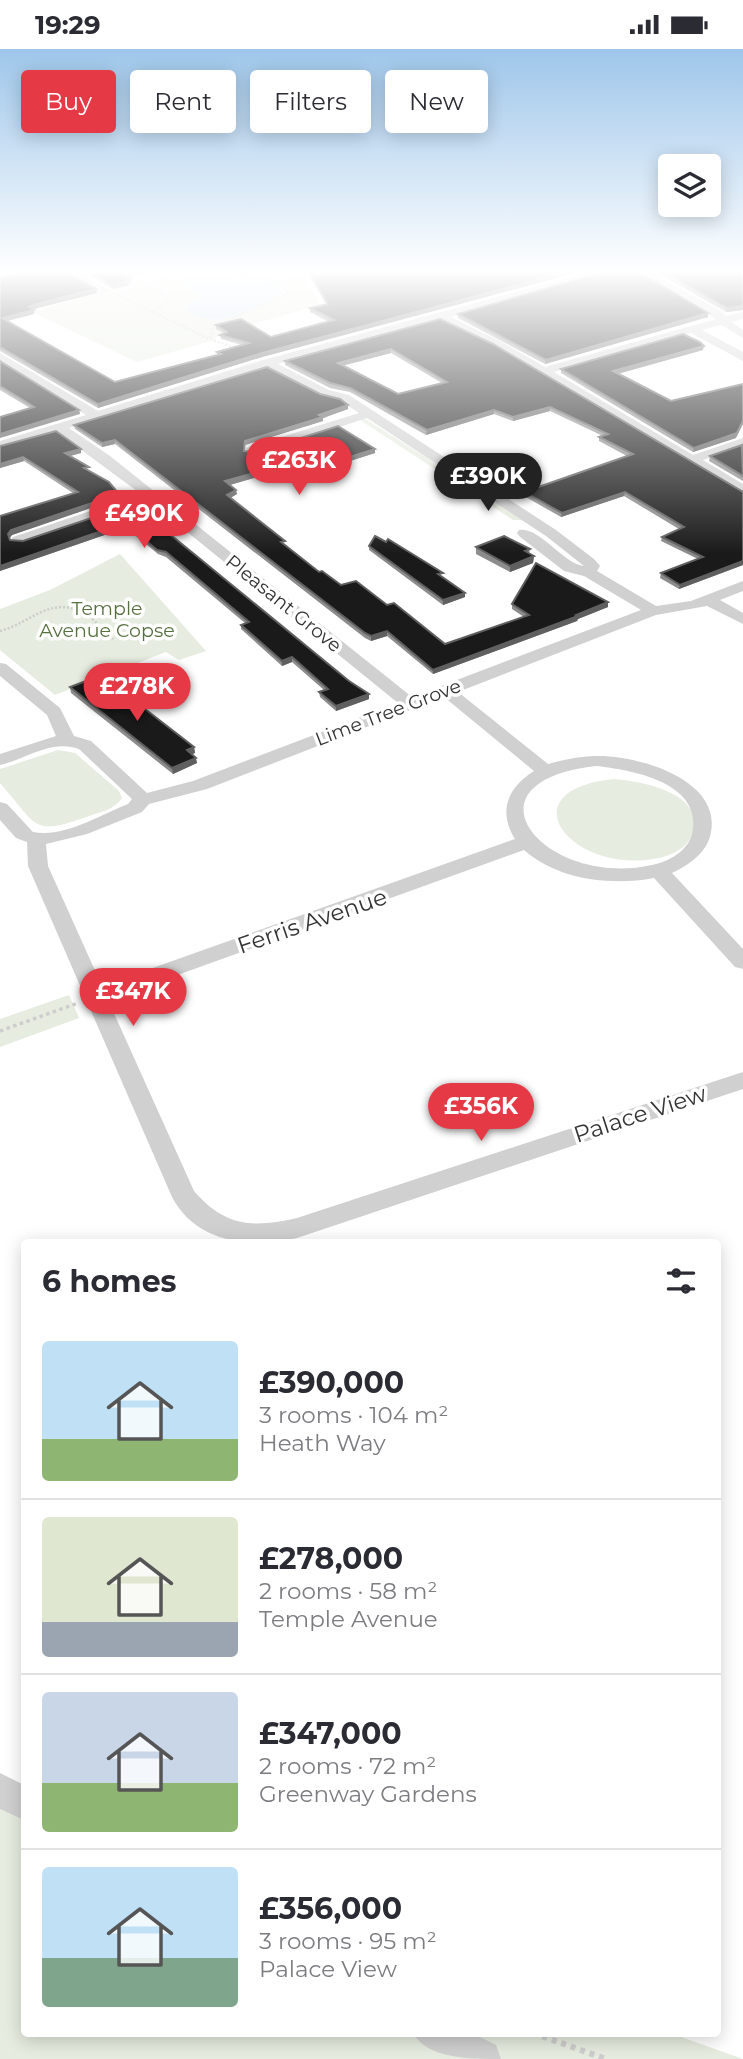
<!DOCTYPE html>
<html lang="en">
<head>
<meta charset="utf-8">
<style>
  body { margin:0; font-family:Montserrat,sans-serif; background:#f2f2f3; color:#2b2b33; height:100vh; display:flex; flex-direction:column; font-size:26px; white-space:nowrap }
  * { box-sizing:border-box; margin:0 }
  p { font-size:23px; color:#7c7c81 }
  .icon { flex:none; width:38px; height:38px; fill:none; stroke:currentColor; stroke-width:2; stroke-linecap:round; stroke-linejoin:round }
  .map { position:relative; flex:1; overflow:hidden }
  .panel { position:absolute; left:21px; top:1190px; width:700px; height:798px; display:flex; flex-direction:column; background:#fff; border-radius:7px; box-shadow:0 4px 18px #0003 }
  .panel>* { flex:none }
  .hud { position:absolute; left:21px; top:21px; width:702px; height:63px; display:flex; gap:14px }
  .fabs { position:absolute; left:658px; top:105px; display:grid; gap:14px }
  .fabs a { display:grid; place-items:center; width:63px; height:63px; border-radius:7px; background:#fff; box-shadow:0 4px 18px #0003; font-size:35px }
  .price { position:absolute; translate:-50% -60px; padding:0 16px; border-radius:24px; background:#e63946; color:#fff; font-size:23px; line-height:46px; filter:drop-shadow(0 2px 4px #0008) }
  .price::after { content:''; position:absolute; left:50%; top:42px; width:21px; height:16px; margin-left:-10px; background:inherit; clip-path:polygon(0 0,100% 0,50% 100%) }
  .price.selected { background:#222; color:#fff }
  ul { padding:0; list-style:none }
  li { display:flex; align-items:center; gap:21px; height:175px; padding:0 21px }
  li+li { border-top:2px solid #e1e1e2 }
  li span { display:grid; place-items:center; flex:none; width:196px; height:140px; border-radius:7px; color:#555 }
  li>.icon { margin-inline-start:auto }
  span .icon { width:84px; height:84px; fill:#fffc; stroke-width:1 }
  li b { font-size:30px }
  h2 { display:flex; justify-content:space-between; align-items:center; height:84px; padding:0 21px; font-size:30px }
  .chip { padding:0 24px; border-radius:7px; background:#fff; box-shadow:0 4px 18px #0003; font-size:24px; line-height:63px }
  .chip.selected { background:#e63946; color:#fff }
  .status { display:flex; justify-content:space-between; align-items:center; height:49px; padding:0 35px; background:#fff; direction:ltr }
  .status svg { height:19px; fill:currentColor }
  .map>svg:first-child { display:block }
  .green { fill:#e6ecdf }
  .water { fill:#cfe2ee }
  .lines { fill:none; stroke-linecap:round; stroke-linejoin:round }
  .path-far2 { stroke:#cdcdcd; stroke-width:2.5; stroke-dasharray:2 2; stroke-linecap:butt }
  .path-far1 { stroke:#cdcdcd; stroke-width:3.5; stroke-dasharray:3.5 3.5; stroke-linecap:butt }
  .path { stroke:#cdcdcd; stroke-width:6; stroke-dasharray:5 5; stroke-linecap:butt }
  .minor { fill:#d0d0d0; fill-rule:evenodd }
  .wall { fill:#8c8c8c; fill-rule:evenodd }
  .shaded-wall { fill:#5f5f5f }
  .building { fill:#1a1a1a; stroke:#5f5f5f; stroke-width:2; fill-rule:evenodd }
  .labels { text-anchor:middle; stroke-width:7; stroke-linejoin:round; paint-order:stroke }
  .far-street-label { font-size:19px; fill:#333; stroke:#fff }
  .far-park-label { font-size:19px; fill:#56703f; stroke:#fff }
  .street-label { font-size:23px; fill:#333; stroke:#fff }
</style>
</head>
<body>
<div class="status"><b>19:29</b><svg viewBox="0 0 49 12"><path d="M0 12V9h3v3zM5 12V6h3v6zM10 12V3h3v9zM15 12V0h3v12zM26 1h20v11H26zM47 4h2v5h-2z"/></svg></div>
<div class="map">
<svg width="743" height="2010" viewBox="0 0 743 2010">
  <rect width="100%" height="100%" fill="#fff"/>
  <g class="green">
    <polygon points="171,223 282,223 307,231 320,256 222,284 214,291 137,313 32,263"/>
    <polygon points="364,369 515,465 522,471 513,471 360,371"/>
    <polygon points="120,505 206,602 179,611 166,603 55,646 0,601 0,560 50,541"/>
    <path d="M 58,701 L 75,704 L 119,742 L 122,749 C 115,760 101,763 89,767 C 31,788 38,777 0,734 L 0,720 Z"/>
    <path d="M 614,730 C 641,732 708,744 692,786 C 686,801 668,808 653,810 C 569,824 506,741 614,730 Z"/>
    <polygon points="69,946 79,969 0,998 0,970"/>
    <polygon points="0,1760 24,1768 24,1984 670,1984 743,2010 0,2010"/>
  </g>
  <path class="water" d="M 181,223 C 202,223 271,222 281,241 C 275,253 231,270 217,271 C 207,271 194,266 185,262 L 186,256 L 203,248 L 188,236 Z"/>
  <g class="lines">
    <g class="path-far2">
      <polyline points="281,234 313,227"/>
      <polyline points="118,246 148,238 175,223"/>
      <polyline points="120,247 209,290 237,299"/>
      <polyline points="153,263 167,253 155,235"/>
      <path d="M 210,289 L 213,278 L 289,244 C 275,225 249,226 228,223"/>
      <path d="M 0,582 C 31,574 51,545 86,565 C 98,572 101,584 113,590"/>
    </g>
    <polyline class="path-far1" points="0,982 78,954"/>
    <polyline class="path" points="533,1984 606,2010"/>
    <g class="minor">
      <polygon points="9,223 26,223 0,232 0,226"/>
      <polygon points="65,223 78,223 111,242 102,244"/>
      <path d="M 590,223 L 607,223 L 451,268 L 502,293 L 545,318 L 716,270 L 637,223 L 650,223 L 723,263 L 726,267 L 743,263 L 743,270 L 732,273 L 743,281 L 743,289 L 721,276 L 702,281 L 743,303 L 743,312 L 691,284 L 554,323 L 693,406 L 743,389 L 743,397 L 703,411 L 743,435 L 743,445 L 494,297 L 440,271 L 278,315 L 329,341 L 349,346 L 556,481 L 594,510 L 600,517 L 597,522 L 656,557 L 691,552 L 743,532 L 743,542 L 720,551 L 743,564 L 743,575 L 707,557 L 656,566 L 458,643 L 548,715 C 563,711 580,707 596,707 C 637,706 721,730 711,783 C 708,803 689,816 672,824 L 743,900 L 743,920 L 735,918 L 654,829 C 611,837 558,831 524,801 L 108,951 L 194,1142 C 225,1178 253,1179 297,1169 L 743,1023 L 743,1040 L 297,1189 C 251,1200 196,1194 172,1148 L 28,817 L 27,793 L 16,789 L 0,771 L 0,753 L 7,755 L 33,783 C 64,789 100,766 128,755 L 132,750 L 79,700 C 51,690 26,710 0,716 L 0,705 L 56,687 L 47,666 L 0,627 L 0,614 L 6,615 L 60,659 L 74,687 L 91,692 L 147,744 L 193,732 L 398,654 L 149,452 L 23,494 L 13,494 L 11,491 L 13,488 L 141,445 L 57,383 L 0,400 L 0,392 L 86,366 L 0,313 L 0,304 L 98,362 L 263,311 ZM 267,319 L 321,347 L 341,352 L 359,364 L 246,399 L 246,405 L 256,405 L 367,369 L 546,487 L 584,517 C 562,514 539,477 519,481 L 517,484 L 519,487 L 564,522 L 584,527 L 641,561 L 412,648 L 110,407 L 69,379 ZM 444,648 L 534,722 C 507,739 498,763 515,790 L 102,937 L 48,817 L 46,795 L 87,785 L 142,763 L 149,755 L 207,740 ZM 596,717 C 633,721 704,734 692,785 C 688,802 668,813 652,816 C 545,840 455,733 596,717 Z"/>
      <polygon points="0,1724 24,1736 24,1771 0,1760"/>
      <path d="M 413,1984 L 472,1984 L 496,1996 L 501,2010 C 470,2010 427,2010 413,1984 Z"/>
    </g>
  </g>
  <g class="wall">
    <polygon points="83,223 151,223 130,229 131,233 129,234 129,236 113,240"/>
    <polygon points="307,223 316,223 319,226 579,223 262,308 98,359 0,302 0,230 96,240 97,244 38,259 33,261 34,265 7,272 115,333 217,306 217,303 242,296 221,290 220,286 224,284 216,280 216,276 271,288 329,273 310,263 310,259 326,255"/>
    <polygon points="656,223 743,223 743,261 726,263"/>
    <polygon points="458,265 708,268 545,315 458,269"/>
    <path d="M 440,270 L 743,443 L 743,516 L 679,540 L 660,529 L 661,524 L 698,510 L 661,492 L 662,488 L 679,480 L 624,447 L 561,468 L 524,447 L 524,443 L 627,407 L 599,392 L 599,388 L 603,387 L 550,362 L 513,372 L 494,365 L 426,386 L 350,343 L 330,339 L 285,316 L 285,312 ZM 391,304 L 442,334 L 398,345 L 343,316 Z"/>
    <polygon points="703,301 618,325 736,389 693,403 561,324 561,320"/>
    <polygon points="0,312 79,361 80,365 30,359 0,341"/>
    <polygon points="320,345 348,356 348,360 323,369 323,372 245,396 245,402 257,403 338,377 375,404 350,412 337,405 230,436 237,445 230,449 285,496 319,523 341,536 387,556 445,595 524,568 512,560 512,555 608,558 578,570 577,572 433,625 387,587 371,592 365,589 115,395 102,398 75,380 74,376"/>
    <polygon points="0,397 81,400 81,404 70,407 120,449 12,486 9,489 10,491 23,492 133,455 369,650 336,662 320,648 319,643 324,641 292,613 282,617 241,580 241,576 245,574 166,508 158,505 131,483 124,485 119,481 0,522 0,467 73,444 24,412 0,419"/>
    <polygon points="743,397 743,432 709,412 710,407"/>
    <polygon points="369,497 443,528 465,544 465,548 443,556 369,501"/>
    <polygon points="476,498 530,500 529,505 534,507 533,514 510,523 476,505"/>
    <polygon points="70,638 194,698 195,704 192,705 197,714 173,725 71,644"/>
  </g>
  <g class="shaded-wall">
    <polygon points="137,223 151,223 125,230 125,227"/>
    <polygon points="566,223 579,223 262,308 98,359 98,355 262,304"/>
    <polygon points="131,230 131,233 129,234 129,236 113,240 112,236"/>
    <polygon points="96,240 97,244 38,259 30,262 34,261 34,265 3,273 2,269 37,255"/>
    <polygon points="743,257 743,261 726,263 727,259"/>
    <polygon points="708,264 708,268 545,315 546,311"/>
    <polygon points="704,297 703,301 613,326 613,322"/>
    <polygon points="391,300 391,304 338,318 338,314"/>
    <polygon points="348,356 348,360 323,369 323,372 245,396 244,407 245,392"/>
    <polygon points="550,358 550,362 513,372 513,368"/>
    <polygon points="79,361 80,365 0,389 0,385"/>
    <polygon points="494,361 494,365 426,386 427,381"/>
    <polygon points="743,372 743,375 736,389 693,403 694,399"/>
    <polygon points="115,391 115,395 102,398 102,394"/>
    <polygon points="81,400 81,404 66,408 65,404"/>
    <polygon points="375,400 375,404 350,412 350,408"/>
    <polygon points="337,401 337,405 226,437 225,432"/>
    <polygon points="23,408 24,412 0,419 0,415"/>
    <polygon points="236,441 237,445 227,451 227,446"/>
    <polygon points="625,443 624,447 561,468 562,464"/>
    <polygon points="119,445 120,449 12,486 9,490 8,485 11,481"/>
    <polygon points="119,476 119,481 0,522 0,517"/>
    <polygon points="131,479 131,483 124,485 124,481"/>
    <polygon points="534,507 533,514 510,523 510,517"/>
    <polygon points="743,512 743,516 679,540 680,536"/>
    <polygon points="465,544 465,548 443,556 443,551"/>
    <polygon points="608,553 608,558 578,570 577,572 433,625 433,621"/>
    <polygon points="387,582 387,587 371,592 371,587"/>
    <polygon points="292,608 292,613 282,617 282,612"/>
    <polygon points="369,645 369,650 336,662 336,657"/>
    <polygon points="194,698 195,704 188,707 187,701"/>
    <polygon points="196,709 197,714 173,725 172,719"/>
  </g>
  <g class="building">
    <polygon points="18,223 66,223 96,240 37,255 29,258 34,261 2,269 115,333 221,305 217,303 249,294 220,286 227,283 216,276 241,270 271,288 334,271 310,259 328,255 309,223 315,223 319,226 326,223 566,223 262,304 98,355 0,298 0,230"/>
    <polygon points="90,223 137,223 125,227 131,230 126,231 129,232 112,236"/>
    <polygon points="603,223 639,223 708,264 546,311 458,265"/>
    <polygon points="663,223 743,223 743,257 727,259"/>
    <path d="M 440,270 L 493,295 L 743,443 L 743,512 L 680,536 L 661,524 L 703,508 L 662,488 L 684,478 L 625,443 L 562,464 L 524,443 L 633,405 L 599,388 L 608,385 L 550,358 L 513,368 L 494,361 L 427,381 L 350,339 L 330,334 L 285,312 ZM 391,300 L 447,333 L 398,345 L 338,314 Z"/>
    <polygon points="683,285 700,293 704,297 613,322 671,352 743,335 743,372 737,384 694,399 561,320"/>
    <polygon points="0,312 79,361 0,385 0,368 34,358 0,337"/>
    <polygon points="267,318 320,345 340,350 348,356 319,366 323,368 245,392 244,402 257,403 338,377 375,400 350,408 337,401 225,432 236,441 227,446 285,492 281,493 319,523 322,522 341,536 356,532 387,556 394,554 445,595 529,566 512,555 536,514 608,553 576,566 578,567 433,621 387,582 371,587 365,584 115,391 102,394 74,376"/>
    <polygon points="56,382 81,400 65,404 89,418 84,419 109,433 119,445 11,481 8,485 10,491 23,492 133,455 349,632 369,645 336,657 319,643 328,640 292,608 282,612 241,576 249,573 166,503 157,501 131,479 124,481 119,476 0,517 0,467 78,443 23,408 0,415 0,397"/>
    <polygon points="742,396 743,427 710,407"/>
    <polygon points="375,487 386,493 388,490 443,524 438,525 465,544 443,551 369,497"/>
    <polygon points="504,487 530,500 525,502 534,507 510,517 476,498"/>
    <polygon points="94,629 119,648 127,646 194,698 187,701 196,709 172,719 70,638"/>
  </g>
  <linearGradient id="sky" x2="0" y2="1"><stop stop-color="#9ec6ea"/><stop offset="0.44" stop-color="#fff"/><stop offset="1" stop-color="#fff" stop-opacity="0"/></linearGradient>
  <rect width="743" height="505" fill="url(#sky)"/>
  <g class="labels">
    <g class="far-street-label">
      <text transform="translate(284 554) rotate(39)" y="7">Pleasant Grove</text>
      <text transform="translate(388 663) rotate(-21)" y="7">Lime Tree Grove</text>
    </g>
    <g class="far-park-label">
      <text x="107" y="566">Temple<tspan x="107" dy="22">Avenue Copse</tspan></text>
    </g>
    <g class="street-label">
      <text transform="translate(312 872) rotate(-19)" y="8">Ferris Avenue</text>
      <text transform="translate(640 1065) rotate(-18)" y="8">Palace View</text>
    </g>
  </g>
</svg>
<div class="fabs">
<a><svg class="icon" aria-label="layers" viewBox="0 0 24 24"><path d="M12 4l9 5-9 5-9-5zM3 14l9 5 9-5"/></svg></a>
</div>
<b class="price" style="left:299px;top:448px">£263K</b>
<b class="price selected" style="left:488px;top:464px">£390K</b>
<b class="price" style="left:144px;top:501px">£490K</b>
<b class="price" style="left:137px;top:674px">£278K</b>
<b class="price" style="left:133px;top:979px">£347K</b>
<b class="price" style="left:481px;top:1094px">£356K</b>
<div class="hud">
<a class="chip selected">Buy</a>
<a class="chip">Rent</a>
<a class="chip">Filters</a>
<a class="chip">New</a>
</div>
<section class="panel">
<h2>6 homes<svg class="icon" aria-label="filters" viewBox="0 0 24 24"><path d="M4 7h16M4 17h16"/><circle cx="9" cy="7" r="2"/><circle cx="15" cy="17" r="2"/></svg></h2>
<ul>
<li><span style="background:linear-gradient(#bfe0f5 70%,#8fb573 0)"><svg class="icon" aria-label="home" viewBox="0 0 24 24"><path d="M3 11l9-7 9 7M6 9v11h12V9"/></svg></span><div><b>£390,000</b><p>3 rooms · 104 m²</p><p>Heath Way</p></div></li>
<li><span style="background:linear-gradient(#dfe7d0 75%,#9aa5b1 0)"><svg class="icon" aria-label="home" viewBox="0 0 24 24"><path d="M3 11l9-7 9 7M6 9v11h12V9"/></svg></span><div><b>£278,000</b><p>2 rooms · 58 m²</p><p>Temple Avenue</p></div></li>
<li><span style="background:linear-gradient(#c9d6e8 65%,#8fb573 0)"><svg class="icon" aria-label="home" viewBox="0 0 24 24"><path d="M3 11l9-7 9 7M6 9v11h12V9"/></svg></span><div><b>£347,000</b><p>2 rooms · 72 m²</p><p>Greenway Gardens</p></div></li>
<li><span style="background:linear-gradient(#bfe0f5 65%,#7fa58c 0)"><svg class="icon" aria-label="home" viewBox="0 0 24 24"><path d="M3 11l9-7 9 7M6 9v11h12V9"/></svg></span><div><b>£356,000</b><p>3 rooms · 95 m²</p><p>Palace View</p></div></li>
</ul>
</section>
</div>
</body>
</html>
